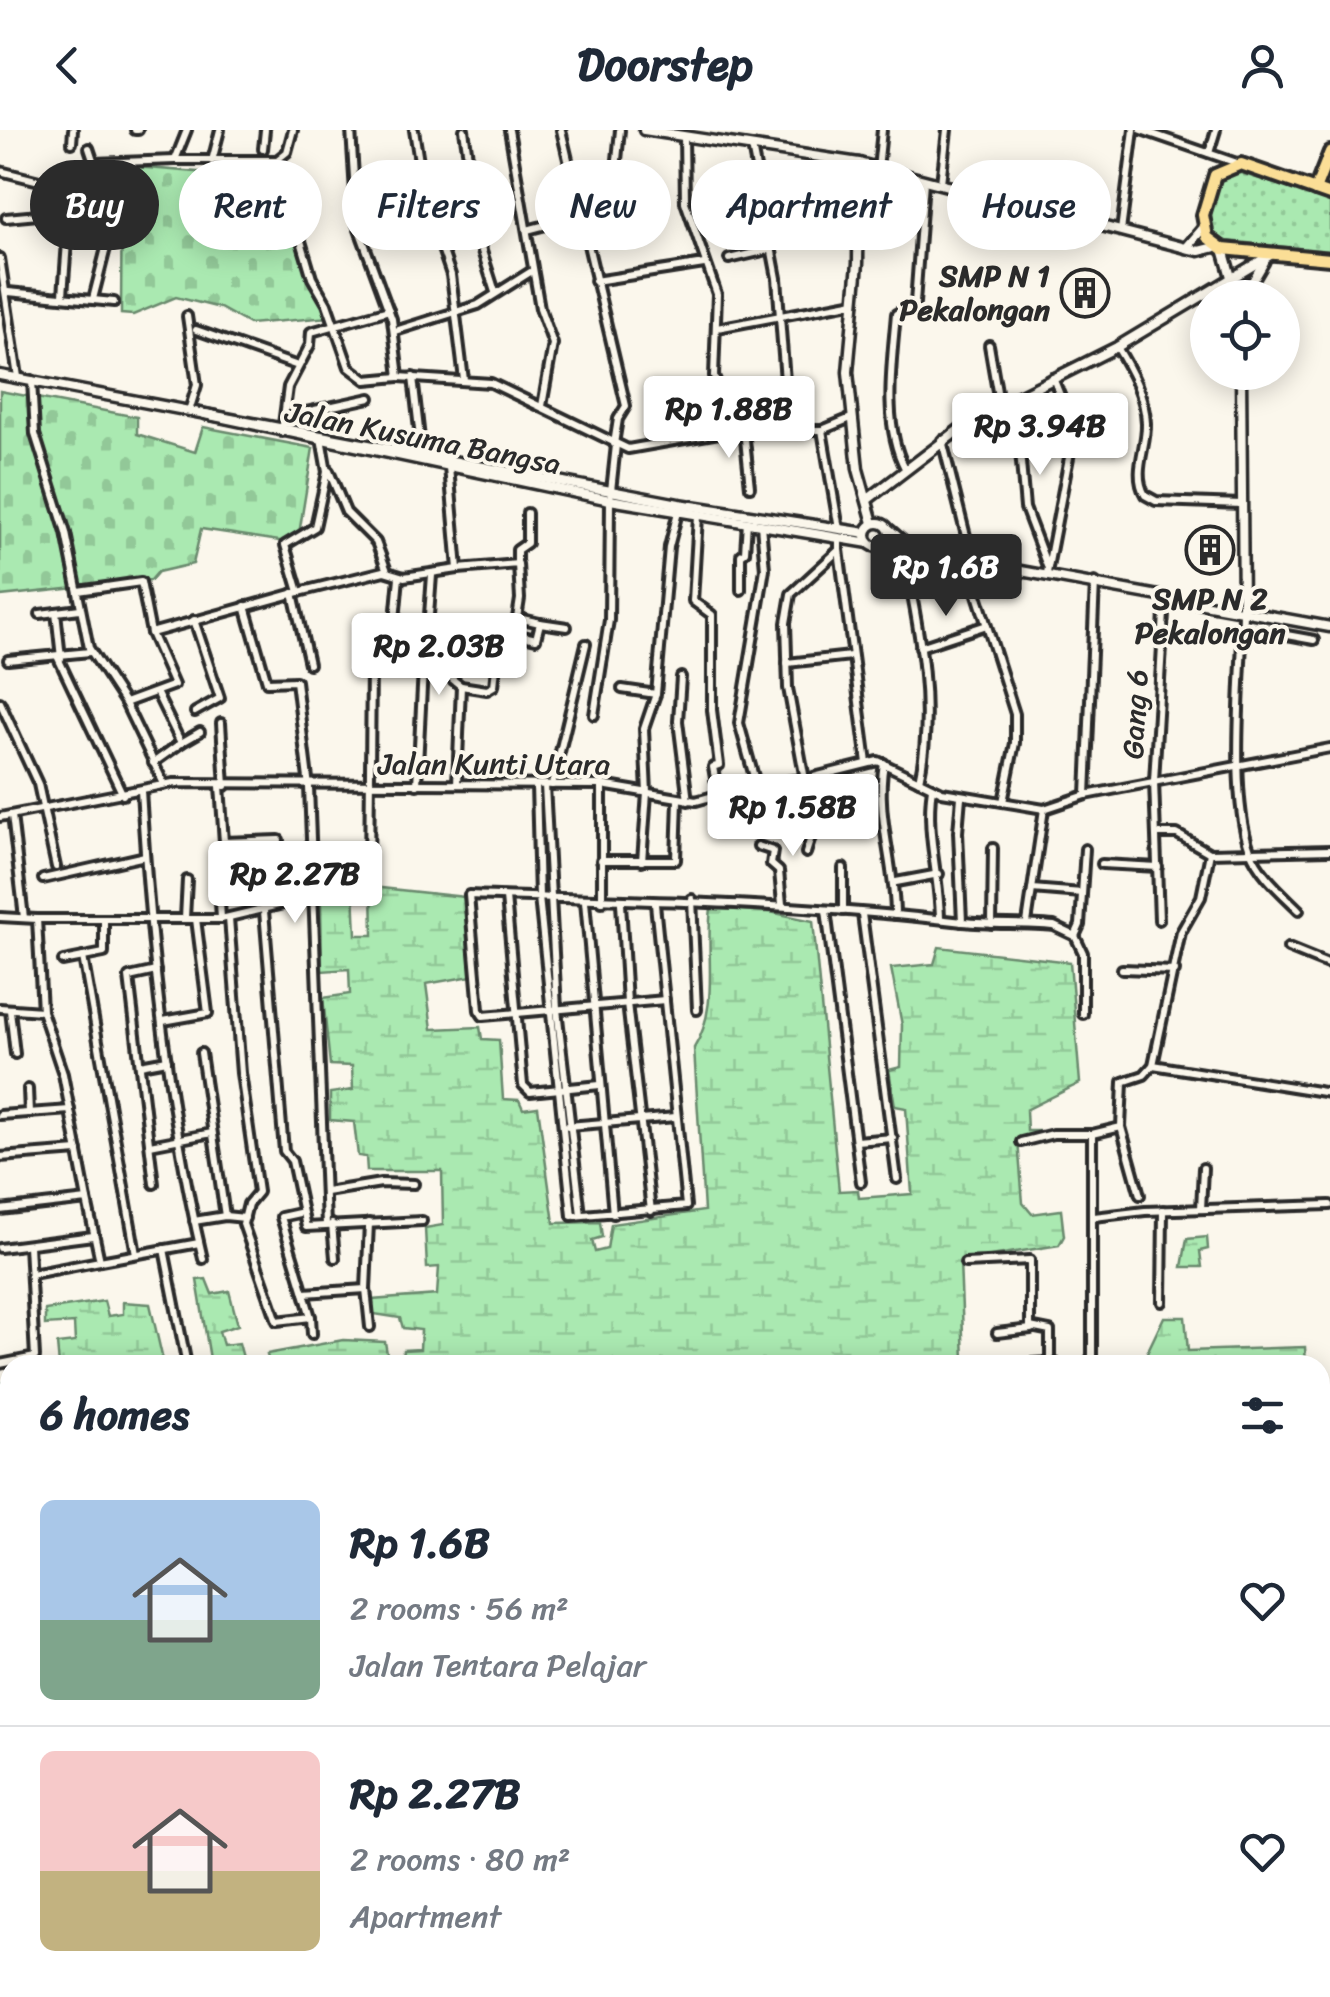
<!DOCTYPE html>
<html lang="en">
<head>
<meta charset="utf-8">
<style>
  body { margin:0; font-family:Sriracha,sans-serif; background:#f6f6f7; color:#1f2937; height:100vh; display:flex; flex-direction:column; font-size:38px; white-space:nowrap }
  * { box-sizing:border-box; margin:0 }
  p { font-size:32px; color:#747a83 }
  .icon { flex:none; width:55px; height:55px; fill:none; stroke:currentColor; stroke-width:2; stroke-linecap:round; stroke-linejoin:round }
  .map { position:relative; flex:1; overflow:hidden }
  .sheet { position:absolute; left:0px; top:1225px; width:1330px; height:642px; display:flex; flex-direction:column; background:#fff; border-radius:30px 30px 0 0; box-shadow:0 5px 25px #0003 }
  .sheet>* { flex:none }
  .hud { position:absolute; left:30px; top:30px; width:1270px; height:90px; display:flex; gap:20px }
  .controls { position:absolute; left:1190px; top:150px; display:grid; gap:20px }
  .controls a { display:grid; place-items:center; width:110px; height:110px; border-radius:50%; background:#fff; box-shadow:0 5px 25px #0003; font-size:50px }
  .price { position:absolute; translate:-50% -85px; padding:0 22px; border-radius:10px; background:#fff; color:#222; font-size:32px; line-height:65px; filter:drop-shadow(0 2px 5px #0008) }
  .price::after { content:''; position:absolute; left:50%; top:60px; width:30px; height:22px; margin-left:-15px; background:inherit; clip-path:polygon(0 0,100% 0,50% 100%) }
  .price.active { background:#2b2b2b; color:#fff }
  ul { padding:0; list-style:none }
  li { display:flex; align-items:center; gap:30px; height:250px; padding:0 40px }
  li+li { border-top:2px solid #e0e1e3 }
  li span { display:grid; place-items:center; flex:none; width:280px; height:200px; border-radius:15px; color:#555 }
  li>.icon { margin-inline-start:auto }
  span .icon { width:120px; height:120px; fill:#fffc; stroke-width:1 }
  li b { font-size:42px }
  h2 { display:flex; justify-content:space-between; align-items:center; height:120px; padding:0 40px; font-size:42px }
  .tag { padding:0 35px; border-radius:45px; background:#fff; box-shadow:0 5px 25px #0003; font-size:35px; line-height:90px }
  .tag.active { background:#2b2b2b; color:#fff }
  header { display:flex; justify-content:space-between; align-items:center; height:130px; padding:0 40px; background:#fff; font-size:45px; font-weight:700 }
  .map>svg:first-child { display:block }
  .wetland { fill:url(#wetland-marsh); stroke:#6a8a6e; stroke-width:2.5 }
  .cemetery { fill:url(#cemetery-stones); stroke:#6a8a6e; stroke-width:2.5 }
  .park { fill:url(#park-dots); stroke:#6a8a6e; stroke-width:2.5 }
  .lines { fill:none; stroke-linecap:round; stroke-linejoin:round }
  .minor-casing { stroke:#2b2b2b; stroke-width:14 }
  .tertiary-casing { stroke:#2b2b2b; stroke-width:15 }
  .primary-casing { stroke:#2b2b2b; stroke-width:18 }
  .minor { stroke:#fbf7ec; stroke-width:6 }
  .tertiary { stroke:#fbf7ec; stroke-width:8 }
  .primary { stroke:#fbde96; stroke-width:10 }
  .labels { text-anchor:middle; stroke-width:8; stroke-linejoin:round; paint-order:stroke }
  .poi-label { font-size:30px; font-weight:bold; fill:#2b2b2b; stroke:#fbf7ec; text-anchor:end }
  .street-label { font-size:30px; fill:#2b2b2b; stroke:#fbf7ec }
</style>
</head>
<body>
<header><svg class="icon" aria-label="back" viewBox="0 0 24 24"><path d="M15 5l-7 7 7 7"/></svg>Doorstep<svg class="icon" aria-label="person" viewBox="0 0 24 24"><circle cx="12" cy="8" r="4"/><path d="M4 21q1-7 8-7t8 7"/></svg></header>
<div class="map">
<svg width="1330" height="1867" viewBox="0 0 1330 1867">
  <defs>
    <pattern id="wetland-marsh" width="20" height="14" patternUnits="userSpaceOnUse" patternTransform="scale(2.5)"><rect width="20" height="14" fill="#aae9b1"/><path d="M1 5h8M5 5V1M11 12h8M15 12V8" fill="none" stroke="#92c898"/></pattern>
    <pattern id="cemetery-stones" width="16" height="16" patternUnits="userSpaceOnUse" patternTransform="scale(2.5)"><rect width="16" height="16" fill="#aae9b1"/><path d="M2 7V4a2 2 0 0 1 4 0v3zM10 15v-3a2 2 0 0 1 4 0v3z" fill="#92c898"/></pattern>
    <pattern id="park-dots" width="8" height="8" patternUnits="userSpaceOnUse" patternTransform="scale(2.5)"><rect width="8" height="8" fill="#aae9b1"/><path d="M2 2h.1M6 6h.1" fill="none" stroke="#92c898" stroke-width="1.8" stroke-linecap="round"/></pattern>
  </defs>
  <rect width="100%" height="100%" fill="#fbf7ec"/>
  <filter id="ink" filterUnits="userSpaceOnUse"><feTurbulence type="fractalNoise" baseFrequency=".01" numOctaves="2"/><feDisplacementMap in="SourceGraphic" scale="20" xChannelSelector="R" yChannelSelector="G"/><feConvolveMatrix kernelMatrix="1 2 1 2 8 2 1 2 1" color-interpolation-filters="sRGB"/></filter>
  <g filter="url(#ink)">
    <g class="wetland">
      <path d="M 372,757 L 464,767 L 472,846 L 426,854 L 432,899 L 480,897 L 482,909 L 499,910 L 503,969 L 519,970 L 523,979 L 538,977 L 554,1093 L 600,1092 L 602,1107 L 592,1110 L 595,1122 L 607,1119 L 611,1094 L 704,1081 L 694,918 C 720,877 705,824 711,778 L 770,782 L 813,791 L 839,1061 L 858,1060 L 859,1068 L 912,1064 L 906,978 L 895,976 L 889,940 L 901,937 L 902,895 L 891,838 L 934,834 L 939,817 L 1070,832 L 1080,953 L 1026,980 L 1027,1001 L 1038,1001 L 1039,1005 L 1018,1011 L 1023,1073 L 1032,1084 L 1061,1080 L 1064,1106 L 1059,1115 L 960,1131 L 964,1230 L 957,1235 L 401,1235 L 403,1220 L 420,1219 L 421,1200 L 403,1198 L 400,1188 L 374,1184 L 372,1170 L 437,1165 L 439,1137 L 427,1138 L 425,1098 L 443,1095 L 442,1041 L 367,1041 L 366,1027 L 358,1026 L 354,992 L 330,990 L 330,963 L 353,960 L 352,936 L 330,935 L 323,868 L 350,864 L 349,839 L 322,841 L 321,771 L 354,760 L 356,805 L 373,805 Z"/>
      <polygon points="1207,1107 1208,1119 1200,1121 1202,1137 1182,1137 1187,1109"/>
      <polygon points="206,1149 212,1164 229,1161 238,1195 219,1201 223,1215 239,1213 245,1235 211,1235 197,1150"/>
      <polygon points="104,1171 108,1186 123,1184 123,1172 150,1174 164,1235 59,1235 57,1214 75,1212 74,1193 45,1195 45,1180"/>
      <polygon points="1164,1187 1185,1187 1188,1221 1305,1217 1306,1235 1141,1235"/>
      <polygon points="343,1210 385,1212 389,1235 269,1235 267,1224"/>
      <polygon points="10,1252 10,1596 0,1595 0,1253"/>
      <polygon points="0,1613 10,1613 10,1858 875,1858 873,1867 0,1867"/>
      <polygon points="1243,1858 1291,1858 1292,1867 1243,1867"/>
    </g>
    <g class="cemetery">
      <polygon points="122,36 209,43 211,55 276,52 278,68 288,67 330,187 249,194 220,178 176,167 133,185 121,184"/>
      <polygon points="0,261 137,287 137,304 195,322 203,297 313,318 299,404 286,412 201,399 193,434 158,442 151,450 0,466"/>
    </g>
    <path class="park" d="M 1231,40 L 1330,71 L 1330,121 L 1226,111 L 1214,105 C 1201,83 1210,55 1231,40 Z"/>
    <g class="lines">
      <g class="minor-casing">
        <g id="minor">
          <polyline points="135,0 138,0"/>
          <polyline points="187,0 175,30 277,30 287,22 293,0"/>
          <polyline points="351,0 357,94 392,189 399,247 491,253 628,319 736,300 822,300 851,288"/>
          <polyline points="414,0 425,69 451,145 464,250"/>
          <polyline points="464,0 482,121 495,162"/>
          <polyline points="509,0 540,178 553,214 542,276"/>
          <polyline points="561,0 626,276 618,289 614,314"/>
          <polyline points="1141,0 1240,34"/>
          <polyline points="684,6 685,72 717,164 714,246 736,300"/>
          <polyline points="72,13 73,0"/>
          <polyline points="752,17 777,148 787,277 796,302"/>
          <polyline points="89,18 94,33 175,30"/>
          <polyline points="263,19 265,0"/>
          <polyline points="1209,23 1216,0"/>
          <polyline points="277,30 312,148 327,174 349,237 366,250 399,247"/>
          <polyline points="212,31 220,0"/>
          <polyline points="878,39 882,0"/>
          <polyline points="0,41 71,59 63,165"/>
          <polyline points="941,53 947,0"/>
          <polyline points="6,88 71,82"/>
          <polyline points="582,95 620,82 616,40 620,0"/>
          <polyline points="527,100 580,86"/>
          <polyline points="1121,101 1134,0"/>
          <polyline points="0,128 18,247"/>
          <polyline points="729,129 772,119"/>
          <polyline points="595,151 704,134"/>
          <polyline points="8,162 114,172"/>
          <polyline points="93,169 108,110 106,84"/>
          <polyline points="187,186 197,255 189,281"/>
          <polyline points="717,198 855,172"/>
          <polyline points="196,200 298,236"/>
          <polyline points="395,201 478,175 532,141"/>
          <polyline points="989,215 999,273"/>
          <path d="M 1117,217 C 1131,240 1145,265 1146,293 C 1147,317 1132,343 1145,365 L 1156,371 L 1242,374"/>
          <polyline points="413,247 422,326"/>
          <polyline points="32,250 35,304 66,403 89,518 125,573 164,654"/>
          <polyline points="1008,270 1018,298 1025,378 1047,436"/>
          <polyline points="287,286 370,268"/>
          <polyline points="744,300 750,357"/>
          <polyline points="822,300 839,399"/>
          <polyline points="282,302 288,257 310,215 311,202 389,180"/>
          <polyline points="942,310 966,406 966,430 1015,584 1015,613 1003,672"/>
          <path d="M 905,338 C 882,295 892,232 896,184 L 915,173 L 924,51"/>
          <polyline points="329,341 346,382 376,412 387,441"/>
          <polyline points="698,386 693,471 712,485 712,580 719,635 713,637 718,665"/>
          <path d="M 903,419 C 918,494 936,575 919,651"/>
          <polyline points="839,420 867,633"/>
          <polyline points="517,432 517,420 527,413 527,383"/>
          <polyline points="458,439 518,434 520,469 515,501 519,505 515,527"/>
          <polyline points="1047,443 1071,317 1068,285 1053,248"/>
          <polyline points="399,447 391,534 442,541 461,556 487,560 494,556 497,528"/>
          <polyline points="741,460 741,425 745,422 747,392"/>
          <polyline points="78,461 141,452 151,503"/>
          <polyline points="299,462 384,441 404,447 458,439 449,337"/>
          <polyline points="293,463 309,534"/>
          <polyline points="245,476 267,552 296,551 309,657 326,1095"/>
          <polyline points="56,482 61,528"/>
          <path d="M 1243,482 C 1242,545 1229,664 1250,720 C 1260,745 1281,762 1299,780"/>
          <polyline points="40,484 80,479"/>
          <polyline points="518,488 540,493 536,509 519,505"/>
          <polyline points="194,490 220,568 195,582"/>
          <polyline points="540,493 567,497"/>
          <polyline points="1259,500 1314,510"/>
          <polyline points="920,517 984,496"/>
          <polyline points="58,528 123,665"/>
          <polyline points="8,530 90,522"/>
          <polyline points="787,533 851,526"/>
          <polyline points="425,538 432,445"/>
          <polyline points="681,547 678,591 688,671"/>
          <polyline points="622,559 656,564"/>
          <polyline points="0,572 38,654 56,737"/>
          <polyline points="125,573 174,555 151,503 299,462 285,415 315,397 327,342 321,308"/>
          <polyline points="594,585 609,490 610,370 616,315"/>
          <polyline points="221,593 225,656"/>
          <polyline points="181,613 200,602"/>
          <polyline points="153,633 181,613 157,564"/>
          <path d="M 884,633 C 875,685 895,733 895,785"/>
          <polyline points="457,654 461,556"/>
          <polyline points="756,654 739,593 765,439 761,395"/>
          <polyline points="417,655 423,538"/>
          <polyline points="536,655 539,767 572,1086 686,1076 655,774"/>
          <polyline points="545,655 557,879 581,1085"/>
          <polyline points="552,655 586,514"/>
          <polyline points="602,655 602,772"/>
          <polyline points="220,656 224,712 279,710"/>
          <path d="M 932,658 C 925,702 939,743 940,788"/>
          <path d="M 141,660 C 150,817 167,976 203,1129"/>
          <polyline points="1086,665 1095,452"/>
          <polyline points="961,667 958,702 962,792"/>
          <polyline points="12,685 24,788"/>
          <polyline points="0,687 173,653 602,655 696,671 756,654 806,649 878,631 942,662 1044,679 1086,665 1330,618"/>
          <polyline points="1159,704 1177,704 1210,723"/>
          <polyline points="758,716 773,721 771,734 779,741 782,774"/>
          <polyline points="806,723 814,698 788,558 786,493 791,464 839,420 839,408"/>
          <polyline points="601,730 676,730 678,670"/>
          <polyline points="642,731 647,663 644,599 656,564 669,417 678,382"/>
          <polyline points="1102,734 1158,737"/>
          <polyline points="843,738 843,781"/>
          <polyline points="369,746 371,535 391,534"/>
          <polyline points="43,749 145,726"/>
          <polyline points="896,752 939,744"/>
          <polyline points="219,754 221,789"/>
          <polyline points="1032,759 1082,763"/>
          <polyline points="506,767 523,955 530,962 600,955"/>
          <polyline points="692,769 697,880"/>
          <polyline points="585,771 613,1084"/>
          <polyline points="621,773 627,873 651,1081"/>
          <polyline points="826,780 861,1052"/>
          <polyline points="264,781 284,1021 292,1031 306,1097 422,1091"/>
          <polyline points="862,784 897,1049"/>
          <polyline points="0,787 37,789"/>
          <polyline points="185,788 187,750"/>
          <polyline points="229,788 241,943 258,1062 248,1074 243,1094 277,1191 311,1187 312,1204"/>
          <polyline points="1159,790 1154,651 1165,466"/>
          <polyline points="1027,793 1044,679"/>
          <polyline points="992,794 993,718"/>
          <polyline points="1075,806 1080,795 1085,719"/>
          <polyline points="1288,818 1330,835"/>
          <polyline points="83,827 136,1124"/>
          <polyline points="63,831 104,823 104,790"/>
          <polyline points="1122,839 1175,841"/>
          <path d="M 665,870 L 483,886 L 479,880 L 469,765 C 635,771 797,772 963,792 C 993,795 1024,793 1054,796 L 1075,806 L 1083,823 L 1083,884"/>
          <polyline points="0,878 42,881"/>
          <polyline points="10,880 15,924"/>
          <polyline points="163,891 208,883 196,789"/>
          <polyline points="201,923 225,1086"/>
          <polyline points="140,935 167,930"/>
          <polyline points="1153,935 1330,963"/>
          <polyline points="28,959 29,983"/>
          <polyline points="0,985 70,980"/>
          <polyline points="568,996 676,987"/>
          <polyline points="1121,997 1140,1065"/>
          <polyline points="856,1011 893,1008"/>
          <polyline points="1021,1012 1053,1004 1092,1004"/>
          <polyline points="150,1015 212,1003"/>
          <polyline points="0,1027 78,1021"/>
          <polyline points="154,1054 129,847 156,841"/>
          <polyline points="326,1062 381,1053 414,1054"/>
          <polyline points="87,1070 63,944 42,881 37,789 221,789 312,767"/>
          <polyline points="1201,1079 1203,1038"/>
          <polyline points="0,1080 87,1070 100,1131 32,1144"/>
          <polyline points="299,1083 281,1087 304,1163 366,1159"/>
          <polyline points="1094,1087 1145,1081 1330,1075"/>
          <polyline points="194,1091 225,1086 245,1088"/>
          <polyline points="369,1093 366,1159 370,1197"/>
          <polyline points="332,1094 335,1128"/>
          <polyline points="0,1118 93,1106"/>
          <polyline points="164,1119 187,1235"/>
          <polyline points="100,1131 199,1113"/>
          <polyline points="965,1133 1030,1130 1030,1197 1050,1201 1050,1232 1060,1234"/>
          <polyline points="304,1163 311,1187"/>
          <polyline points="1162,1172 1163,1080"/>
          <polyline points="997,1203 1031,1199"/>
          <polyline points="0,1234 35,1227 29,1115"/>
          <polyline points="994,1235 1050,1232"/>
          <polyline points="1087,1235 1092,1226 1092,1004 1121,997 1123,952 1144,945 1153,935 1181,802 1201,767 1210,723 1330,720"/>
          <polyline points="1320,1278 1330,1278"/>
          <polyline points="1320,1369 1330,1369"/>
          <polyline points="1320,1430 1330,1431"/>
          <polyline points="1320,1597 1330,1597"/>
          <polyline points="0,1601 10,1602"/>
          <polyline points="1320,1661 1330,1661"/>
          <polyline points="1320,1846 1330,1846"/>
          <polyline points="880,1867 881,1858"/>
          <polyline points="1011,1867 1013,1858"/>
          <polyline points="1059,1867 1059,1858"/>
          <polyline points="1220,1867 1220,1858"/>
          <polyline points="1292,1867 1292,1858"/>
        </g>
      </g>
      <g class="tertiary-casing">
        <g id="tertiary">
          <polyline points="644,0 859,33 1186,118 1199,121 1219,116"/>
          <polyline points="859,33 858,133 848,242 858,339 873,393"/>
          <polyline points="1186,118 1204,97"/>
          <polyline points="1223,119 1237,168"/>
          <polyline points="1243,168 1264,132"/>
          <polyline points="1241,242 1243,482"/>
          <polyline points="0,245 679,374 866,403"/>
          <polyline points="205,284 610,370 869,413"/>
          <polyline points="867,370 973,289 1117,217 1272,124"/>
          <circle cx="878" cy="405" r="12"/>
          <polyline points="890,400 913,420"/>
          <polyline points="883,416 1330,497"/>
        </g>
      </g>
      <g class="primary-casing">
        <g id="primary">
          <polyline points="1315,60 1330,22"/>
          <polyline points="1330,65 1241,34 1215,45 1203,85 1207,107 1223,119 1330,129"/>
        </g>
      </g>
      <use href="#minor" class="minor"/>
      <use href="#tertiary" class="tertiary"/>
      <use href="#primary" class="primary"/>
    </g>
  </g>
  <defs>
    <g id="building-ring" transform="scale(2.5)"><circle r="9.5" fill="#fbf7ec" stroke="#2b2b2b" stroke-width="1.5"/><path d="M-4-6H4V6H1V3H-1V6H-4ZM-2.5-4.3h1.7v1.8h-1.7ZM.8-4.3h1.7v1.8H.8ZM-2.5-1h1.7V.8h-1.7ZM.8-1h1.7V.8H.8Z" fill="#2b2b2b"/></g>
  </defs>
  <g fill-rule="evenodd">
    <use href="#building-ring" x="1085" y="163"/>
    <use href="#building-ring" x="1210" y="420"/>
  </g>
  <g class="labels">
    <g class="poi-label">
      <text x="1050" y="156">SMP N 1<tspan x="1050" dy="34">Pekalongan</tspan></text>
      <text x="1210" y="479" text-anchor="middle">SMP N 2<tspan x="1210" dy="34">Pekalongan</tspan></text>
    </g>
    <g class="street-label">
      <text transform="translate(423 308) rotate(11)" y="10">Jalan Kusuma Bangsa</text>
      <text transform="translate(1135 584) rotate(-87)" y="10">Gang 6</text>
      <text x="494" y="644">Jalan Kunti Utara</text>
    </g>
  </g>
</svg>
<div class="controls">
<a><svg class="icon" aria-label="locate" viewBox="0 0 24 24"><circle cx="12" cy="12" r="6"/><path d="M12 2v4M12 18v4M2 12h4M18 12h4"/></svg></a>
</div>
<b class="price" style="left:729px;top:331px">Rp 1.88B</b>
<b class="price" style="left:1040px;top:348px">Rp 3.94B</b>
<b class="price active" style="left:946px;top:489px">Rp 1.6B</b>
<b class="price" style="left:439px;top:568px">Rp 2.03B</b>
<b class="price" style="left:793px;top:729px">Rp 1.58B</b>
<b class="price" style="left:295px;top:796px">Rp 2.27B</b>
<div class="hud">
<a class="tag active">Buy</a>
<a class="tag">Rent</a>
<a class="tag">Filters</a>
<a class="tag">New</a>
<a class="tag">Apartment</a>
<a class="tag">House</a>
</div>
<section class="sheet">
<h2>6 homes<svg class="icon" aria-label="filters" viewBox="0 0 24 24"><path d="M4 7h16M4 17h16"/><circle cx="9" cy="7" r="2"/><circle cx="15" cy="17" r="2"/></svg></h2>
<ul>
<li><span style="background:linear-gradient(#a9c7e8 60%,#7fa58c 0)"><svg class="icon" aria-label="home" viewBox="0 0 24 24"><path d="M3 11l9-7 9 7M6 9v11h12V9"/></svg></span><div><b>Rp 1.6B</b><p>2 rooms · 56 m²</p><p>Jalan Tentara Pelajar</p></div><svg class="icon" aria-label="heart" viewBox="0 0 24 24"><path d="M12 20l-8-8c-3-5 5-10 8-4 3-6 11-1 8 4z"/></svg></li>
<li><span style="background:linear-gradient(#f6c9c9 60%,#c2b280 0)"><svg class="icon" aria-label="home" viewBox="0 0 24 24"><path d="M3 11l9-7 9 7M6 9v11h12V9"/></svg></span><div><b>Rp 2.27B</b><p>2 rooms · 80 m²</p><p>Apartment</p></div><svg class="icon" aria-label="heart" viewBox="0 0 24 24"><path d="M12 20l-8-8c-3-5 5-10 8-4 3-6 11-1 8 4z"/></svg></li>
</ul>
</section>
</div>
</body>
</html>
